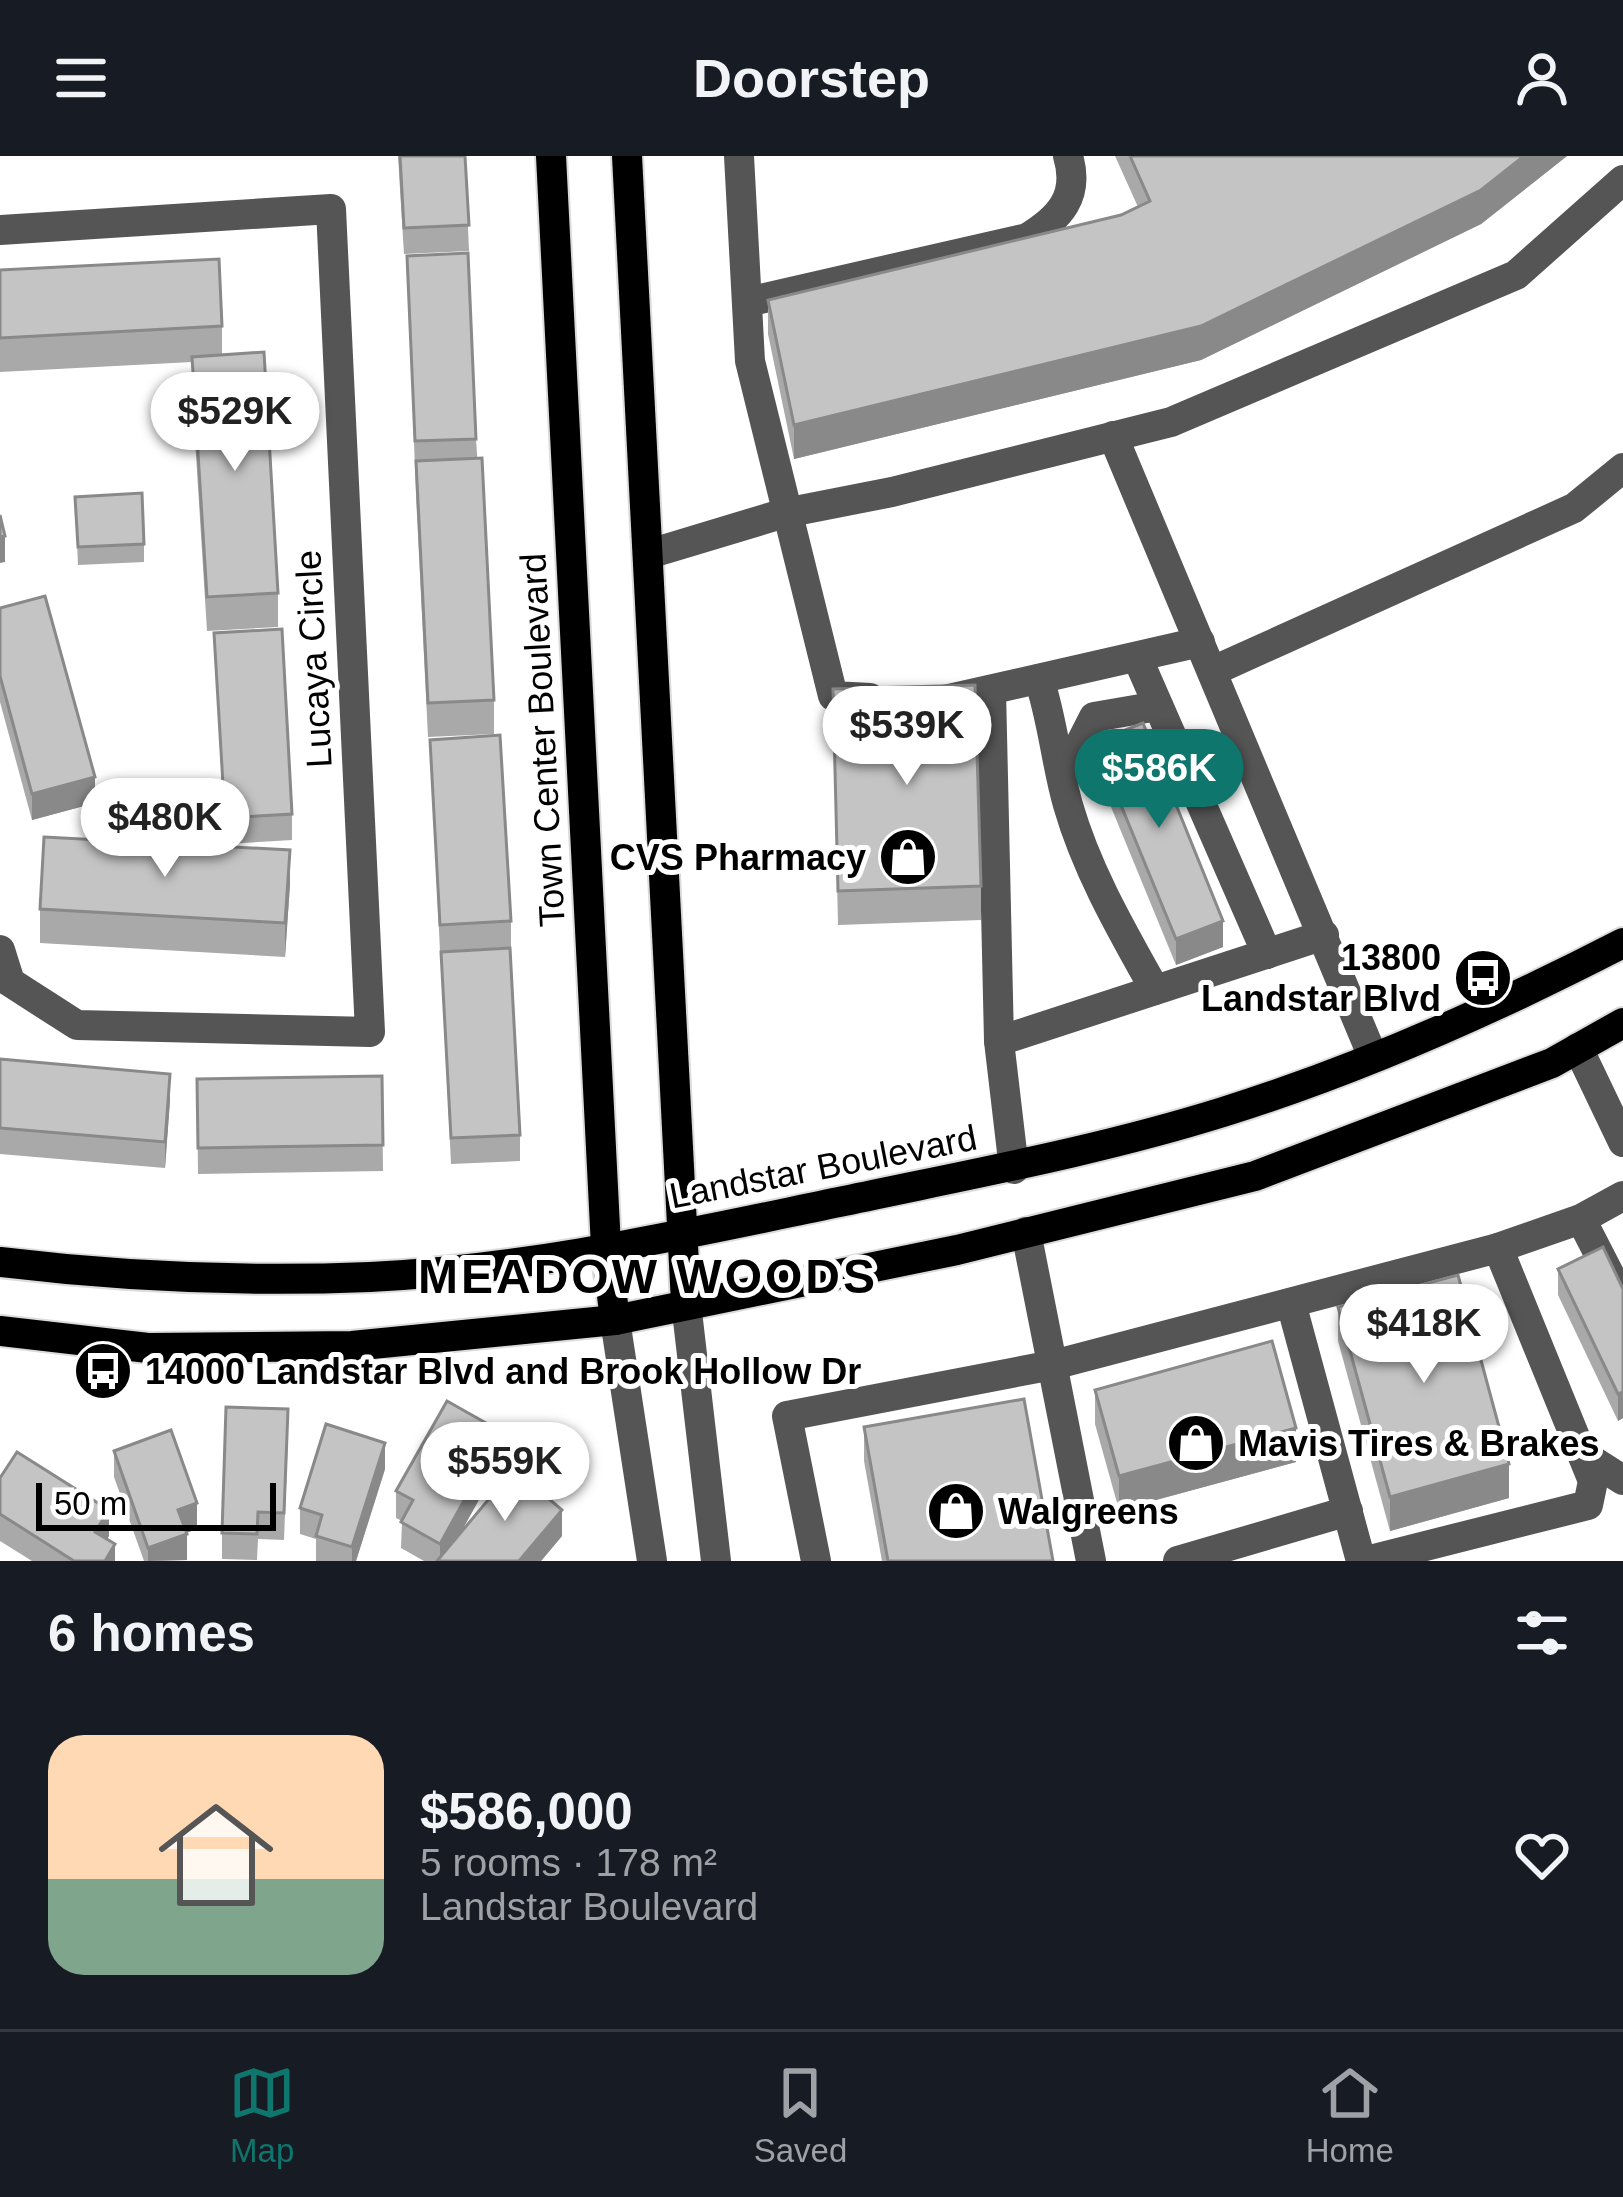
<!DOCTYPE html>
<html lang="en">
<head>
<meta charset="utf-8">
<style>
  body { margin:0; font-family:Arial,sans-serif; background:#242831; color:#f1f3f6; height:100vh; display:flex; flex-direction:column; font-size:45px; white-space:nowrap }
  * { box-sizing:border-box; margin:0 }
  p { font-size:39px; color:#9ea1a6 }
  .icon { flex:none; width:66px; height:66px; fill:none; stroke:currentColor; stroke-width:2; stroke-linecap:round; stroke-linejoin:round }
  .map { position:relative; height:1405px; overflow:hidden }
  .sheet { display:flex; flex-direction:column; background:#171b24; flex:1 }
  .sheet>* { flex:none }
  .scale { position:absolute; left:36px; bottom:30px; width:240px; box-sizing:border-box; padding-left:12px; border:6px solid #000; border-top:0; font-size:33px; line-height:42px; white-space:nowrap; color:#000; -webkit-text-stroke:9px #fff; paint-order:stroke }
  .price { position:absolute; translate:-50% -102px; padding:0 27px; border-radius:42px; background:#fff; color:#222; font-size:39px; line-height:78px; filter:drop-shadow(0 3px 6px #0008) }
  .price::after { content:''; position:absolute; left:50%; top:72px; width:36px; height:27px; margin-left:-18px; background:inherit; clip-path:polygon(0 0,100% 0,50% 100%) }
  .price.active { background:#0f766e; color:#fff }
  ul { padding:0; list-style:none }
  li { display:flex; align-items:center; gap:36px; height:300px; padding:0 48px }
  li span { display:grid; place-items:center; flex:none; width:336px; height:240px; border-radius:36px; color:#555 }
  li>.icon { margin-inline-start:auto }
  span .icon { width:144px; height:144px; fill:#fffc; stroke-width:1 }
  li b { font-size:51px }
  h2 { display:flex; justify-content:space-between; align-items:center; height:144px; padding:0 48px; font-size:51px }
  header { display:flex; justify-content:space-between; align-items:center; height:156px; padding:0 48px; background:#171b24; font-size:54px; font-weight:700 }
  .menu { display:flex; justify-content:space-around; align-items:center; height:168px; border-top:3px solid #363941; background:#171b24; font-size:33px; color:#9ea1a6 }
  .menu a { display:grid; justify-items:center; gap:6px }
  .menu .active { color:#0f766e }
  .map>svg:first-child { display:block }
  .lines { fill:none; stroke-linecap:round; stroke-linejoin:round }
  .major-casing { stroke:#dbdbdb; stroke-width:34 }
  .minor { stroke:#555; stroke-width:30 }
  .major { stroke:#000; stroke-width:30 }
  .wall { fill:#a9a9a9 }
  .shaded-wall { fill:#898989 }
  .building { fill:#c4c4c4; stroke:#898989; stroke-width:3 }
  .labels { text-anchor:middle; stroke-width:10; stroke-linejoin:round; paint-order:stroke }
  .street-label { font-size:36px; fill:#000; stroke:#fff }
  .poi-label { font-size:36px; font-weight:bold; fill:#000; stroke:#fff; text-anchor:start }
  .district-label { font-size:48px; font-weight:bold; letter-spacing:3px; fill:#000; stroke:#fff }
</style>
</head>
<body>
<header><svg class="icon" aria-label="menu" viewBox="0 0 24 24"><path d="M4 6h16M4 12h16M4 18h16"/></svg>Doorstep<svg class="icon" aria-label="person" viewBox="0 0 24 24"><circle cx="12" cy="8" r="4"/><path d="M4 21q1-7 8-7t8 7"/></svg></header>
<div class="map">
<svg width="1623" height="1405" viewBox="0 0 1623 1405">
  <rect width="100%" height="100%" fill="#fff"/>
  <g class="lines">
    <g class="major-casing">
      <g id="major">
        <polyline points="551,0 606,1091 615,1164"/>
        <polyline points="627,0 686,1147"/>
        <path d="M 0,1106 C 123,1121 246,1126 370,1121 C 529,1114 689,1077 844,1045 C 971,1018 1098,995 1223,956 C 1361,913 1495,853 1623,787"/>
        <polyline points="0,1175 148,1192 352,1190 615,1164 957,1094 1255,1020 1552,907 1623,867"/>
      </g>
    </g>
    <g class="minor">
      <polyline points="739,0 750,205 833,540 870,542"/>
      <polyline points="0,74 331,53 370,876 77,869 10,826 0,794"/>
      <path d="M 747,146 L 1027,82 C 1060,62 1080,40 1068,0"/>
      <polyline points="1113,280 1373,901"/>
      <polyline points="649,398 785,357 892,336 1171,266 1516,119 1623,24"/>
      <polyline points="1137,501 1267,798"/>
      <polyline points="1213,515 1574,352 1623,312"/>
      <path d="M 1039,523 C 1053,565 1056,607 1068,649 C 1087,715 1122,775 1155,834"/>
      <polyline points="991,534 999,885"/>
      <polyline points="936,546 1200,486"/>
      <polyline points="1064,620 1094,561 1158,550"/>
      <polyline points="1578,892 1623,986"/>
      <polyline points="1014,1013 999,885 1324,779"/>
      <polyline points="1581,1063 1623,1145"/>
      <polyline points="1026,1076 1091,1405"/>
      <polyline points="686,1147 716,1405"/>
      <polyline points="1291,1147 1361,1405"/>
      <polyline points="615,1164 652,1405"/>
      <polyline points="1582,1298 1623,1324"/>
      <polyline points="816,1405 787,1260 1053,1209 1498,1092 1581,1063 1623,1040"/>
      <polyline points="1178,1405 1348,1355"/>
      <polyline points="1366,1405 1588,1349 1593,1325 1498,1092"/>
    </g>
    <use href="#major" class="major"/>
  </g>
  <g class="wall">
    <polygon points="398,0 465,0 469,95 404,98"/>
    <polygon points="1115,0 1567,0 1481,68 1201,204 794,303 768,178 768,144 1121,59 1138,51"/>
    <polygon points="407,100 476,283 494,544 494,578 428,581 416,339"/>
    <polygon points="0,114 222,170 222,199 278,437 278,471 207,475 192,235 192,206 0,216"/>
    <polygon points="75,341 144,388 144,406 78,409"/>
    <polygon points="0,452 95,647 32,664 0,546"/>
    <polygon points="214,477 292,658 292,684 225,688"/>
    <polygon points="833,533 981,730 981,764 838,769"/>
    <polygon points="430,584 511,765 511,791 440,795"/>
    <polygon points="1095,586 1223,791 1176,809 1095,612"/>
    <polygon points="290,728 285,801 40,787 40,753"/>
    <polygon points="441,796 520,979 520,1005 451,1008"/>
    <polygon points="0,903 170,944 165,1012 0,998"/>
    <polygon points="382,920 383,1015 198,1018 197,923"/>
    <polygon points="1558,1113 1623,1133 1623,1262 1618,1265 1558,1139"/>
    <polygon points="1338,1151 1509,1342 1390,1375 1338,1185"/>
    <polygon points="1095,1234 1296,1306 1119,1354 1095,1268"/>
    <polygon points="864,1271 1053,1405 882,1405 864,1305"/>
    <polygon points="288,1279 284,1384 258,1383 257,1404 222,1403 222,1377"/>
    <polygon points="114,1295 197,1373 186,1377 187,1404 144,1405 114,1321"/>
    <polygon points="502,1302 461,1376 562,1380 541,1405 424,1405 401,1392 402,1365 396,1362 396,1335"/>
    <polygon points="385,1313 356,1405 316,1405 316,1383 300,1378 300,1352"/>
    <polygon points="0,1322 109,1380 107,1383 115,1405 32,1405 0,1385"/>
  </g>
  <g class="shaded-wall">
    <polygon points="1524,0 1567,0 1481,68 1201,204 794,303 794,269"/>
    <polygon points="5,380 5,406 0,407 0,381"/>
    <polygon points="95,621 95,647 32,664 32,638"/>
    <polygon points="290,694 290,728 285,801 285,767"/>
    <polygon points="1223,765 1223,791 1176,809 1176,783"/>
    <polygon points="170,918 170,944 165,1012 165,986"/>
    <polygon points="1623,1236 1623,1262 1618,1265 1618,1238"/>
    <polygon points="1296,1272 1296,1306 1119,1354 1119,1320"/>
    <polygon points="502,1276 502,1302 445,1405 440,1405 440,1388"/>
    <polygon points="385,1287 385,1313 356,1405 352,1405 352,1391"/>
    <polygon points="1509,1308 1509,1342 1390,1375 1390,1341"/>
    <polygon points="197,1347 197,1373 178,1380 178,1354"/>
    <polygon points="109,1354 109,1380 95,1402 95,1376"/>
    <polygon points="562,1354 562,1380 541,1405 519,1405"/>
    <polygon points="187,1378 187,1404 148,1405 148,1392"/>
    <polygon points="115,1388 115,1405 105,1405"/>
  </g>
  <g class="building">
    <polygon points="400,0 465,0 469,69 404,72"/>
    <polygon points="1130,0 1524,0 1481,34 1201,170 794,269 768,144 1121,59 1150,45"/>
    <polygon points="468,97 476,283 415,285 407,100"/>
    <polygon points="219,103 222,170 0,182 0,114"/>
    <polygon points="264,196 278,437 207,441 192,201"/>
    <polygon points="482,302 494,544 428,547 416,305"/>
    <polygon points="142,337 144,388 78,391 75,341"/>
    <polygon points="0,359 5,380 0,381"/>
    <polygon points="45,440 95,621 32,638 0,520 0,452"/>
    <polygon points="282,473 292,658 225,662 214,477"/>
    <polygon points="975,529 981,730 838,735 833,533"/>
    <polygon points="1143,567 1223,765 1176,783 1095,586"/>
    <polygon points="500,579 511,765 440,769 430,584"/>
    <polygon points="44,681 290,694 285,767 40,753"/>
    <polygon points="510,792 520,979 451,982 441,796"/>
    <polygon points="0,903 170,918 165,986 0,972"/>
    <polygon points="382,920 383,989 198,992 197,923"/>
    <polygon points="1603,1091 1623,1133 1623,1236 1618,1238 1558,1113"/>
    <polygon points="1458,1119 1509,1308 1390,1341 1338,1151"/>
    <polygon points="1272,1185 1296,1272 1119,1320 1095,1234"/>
    <polygon points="1024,1243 1053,1405 888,1405 864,1271"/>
    <polygon points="447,1245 502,1276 440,1388 401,1366 413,1344 396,1335"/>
    <polygon points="226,1251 288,1253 284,1357 258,1356 257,1378 222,1377"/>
    <polygon points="326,1268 385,1287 352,1391 316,1380 322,1359 300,1352"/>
    <polygon points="171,1274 197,1347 178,1354 187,1378 148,1392 114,1295"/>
    <polygon points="17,1296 109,1354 95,1376 115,1388 105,1405 74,1405 0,1358 0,1322"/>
    <polygon points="514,1313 562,1354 519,1405 437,1405"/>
  </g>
  <defs>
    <g id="shop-disc" transform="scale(3)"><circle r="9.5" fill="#000" stroke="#fff"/><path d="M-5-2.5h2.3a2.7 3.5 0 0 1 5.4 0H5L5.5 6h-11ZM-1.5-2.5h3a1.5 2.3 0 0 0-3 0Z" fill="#fff"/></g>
    <g id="bus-disc" transform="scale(3)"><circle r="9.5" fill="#000" stroke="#fff"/><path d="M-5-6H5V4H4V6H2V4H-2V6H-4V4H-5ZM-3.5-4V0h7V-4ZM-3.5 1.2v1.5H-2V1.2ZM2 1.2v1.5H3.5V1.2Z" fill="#fff"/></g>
  </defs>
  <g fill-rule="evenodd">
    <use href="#shop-disc" x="908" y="701"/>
    <use href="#bus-disc" x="1483" y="822"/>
    <use href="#bus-disc" x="103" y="1215"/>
    <use href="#shop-disc" x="1196" y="1287"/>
    <use href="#shop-disc" x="956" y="1355"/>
  </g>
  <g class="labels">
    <g class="street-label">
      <text transform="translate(313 503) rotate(-93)" y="13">Lucaya Circle</text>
      <text transform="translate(542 584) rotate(-93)" y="13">Town Center Boulevard</text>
      <text transform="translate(823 1010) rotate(-11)" y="13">Landstar Boulevard</text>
    </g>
    <g class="poi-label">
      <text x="866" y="714" text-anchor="end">CVS Pharmacy</text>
      <text x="1441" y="814" text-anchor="end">13800<tspan x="1441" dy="41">Landstar Blvd</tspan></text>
      <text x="145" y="1228">14000 Landstar Blvd and Brook Hollow Dr</text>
      <text x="1238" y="1300">Mavis Tires &amp; Brakes</text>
      <text x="998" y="1368">Walgreens</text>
    </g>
    <g class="district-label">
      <text x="648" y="1137">MEADOW WOODS</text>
    </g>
  </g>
</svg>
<div class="scale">50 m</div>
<b class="price" style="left:235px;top:318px">$529K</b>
<b class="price" style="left:907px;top:632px">$539K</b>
<b class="price active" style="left:1159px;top:675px">$586K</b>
<b class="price" style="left:165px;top:724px">$480K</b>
<b class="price" style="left:1424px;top:1230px">$418K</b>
<b class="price" style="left:505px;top:1368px">$559K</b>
</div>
<section class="sheet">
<h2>6 homes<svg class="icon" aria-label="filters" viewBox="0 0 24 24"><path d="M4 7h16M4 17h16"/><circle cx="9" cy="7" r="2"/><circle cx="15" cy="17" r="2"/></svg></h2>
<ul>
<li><span style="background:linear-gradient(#ffd9b3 60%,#7fa58c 0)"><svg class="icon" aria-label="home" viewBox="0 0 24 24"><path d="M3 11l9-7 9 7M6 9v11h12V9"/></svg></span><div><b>$586,000</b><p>5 rooms · 178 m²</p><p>Landstar Boulevard</p></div><svg class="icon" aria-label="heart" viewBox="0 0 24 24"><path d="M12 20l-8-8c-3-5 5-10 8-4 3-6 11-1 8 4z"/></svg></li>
</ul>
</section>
<nav class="menu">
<a class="active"><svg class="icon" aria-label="map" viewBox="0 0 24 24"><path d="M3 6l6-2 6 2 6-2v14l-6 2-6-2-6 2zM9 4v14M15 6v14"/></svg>Map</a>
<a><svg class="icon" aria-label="saved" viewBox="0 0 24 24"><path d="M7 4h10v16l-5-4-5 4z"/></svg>Saved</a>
<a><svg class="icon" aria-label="home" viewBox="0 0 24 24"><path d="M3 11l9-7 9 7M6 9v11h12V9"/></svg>Home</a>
</nav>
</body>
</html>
